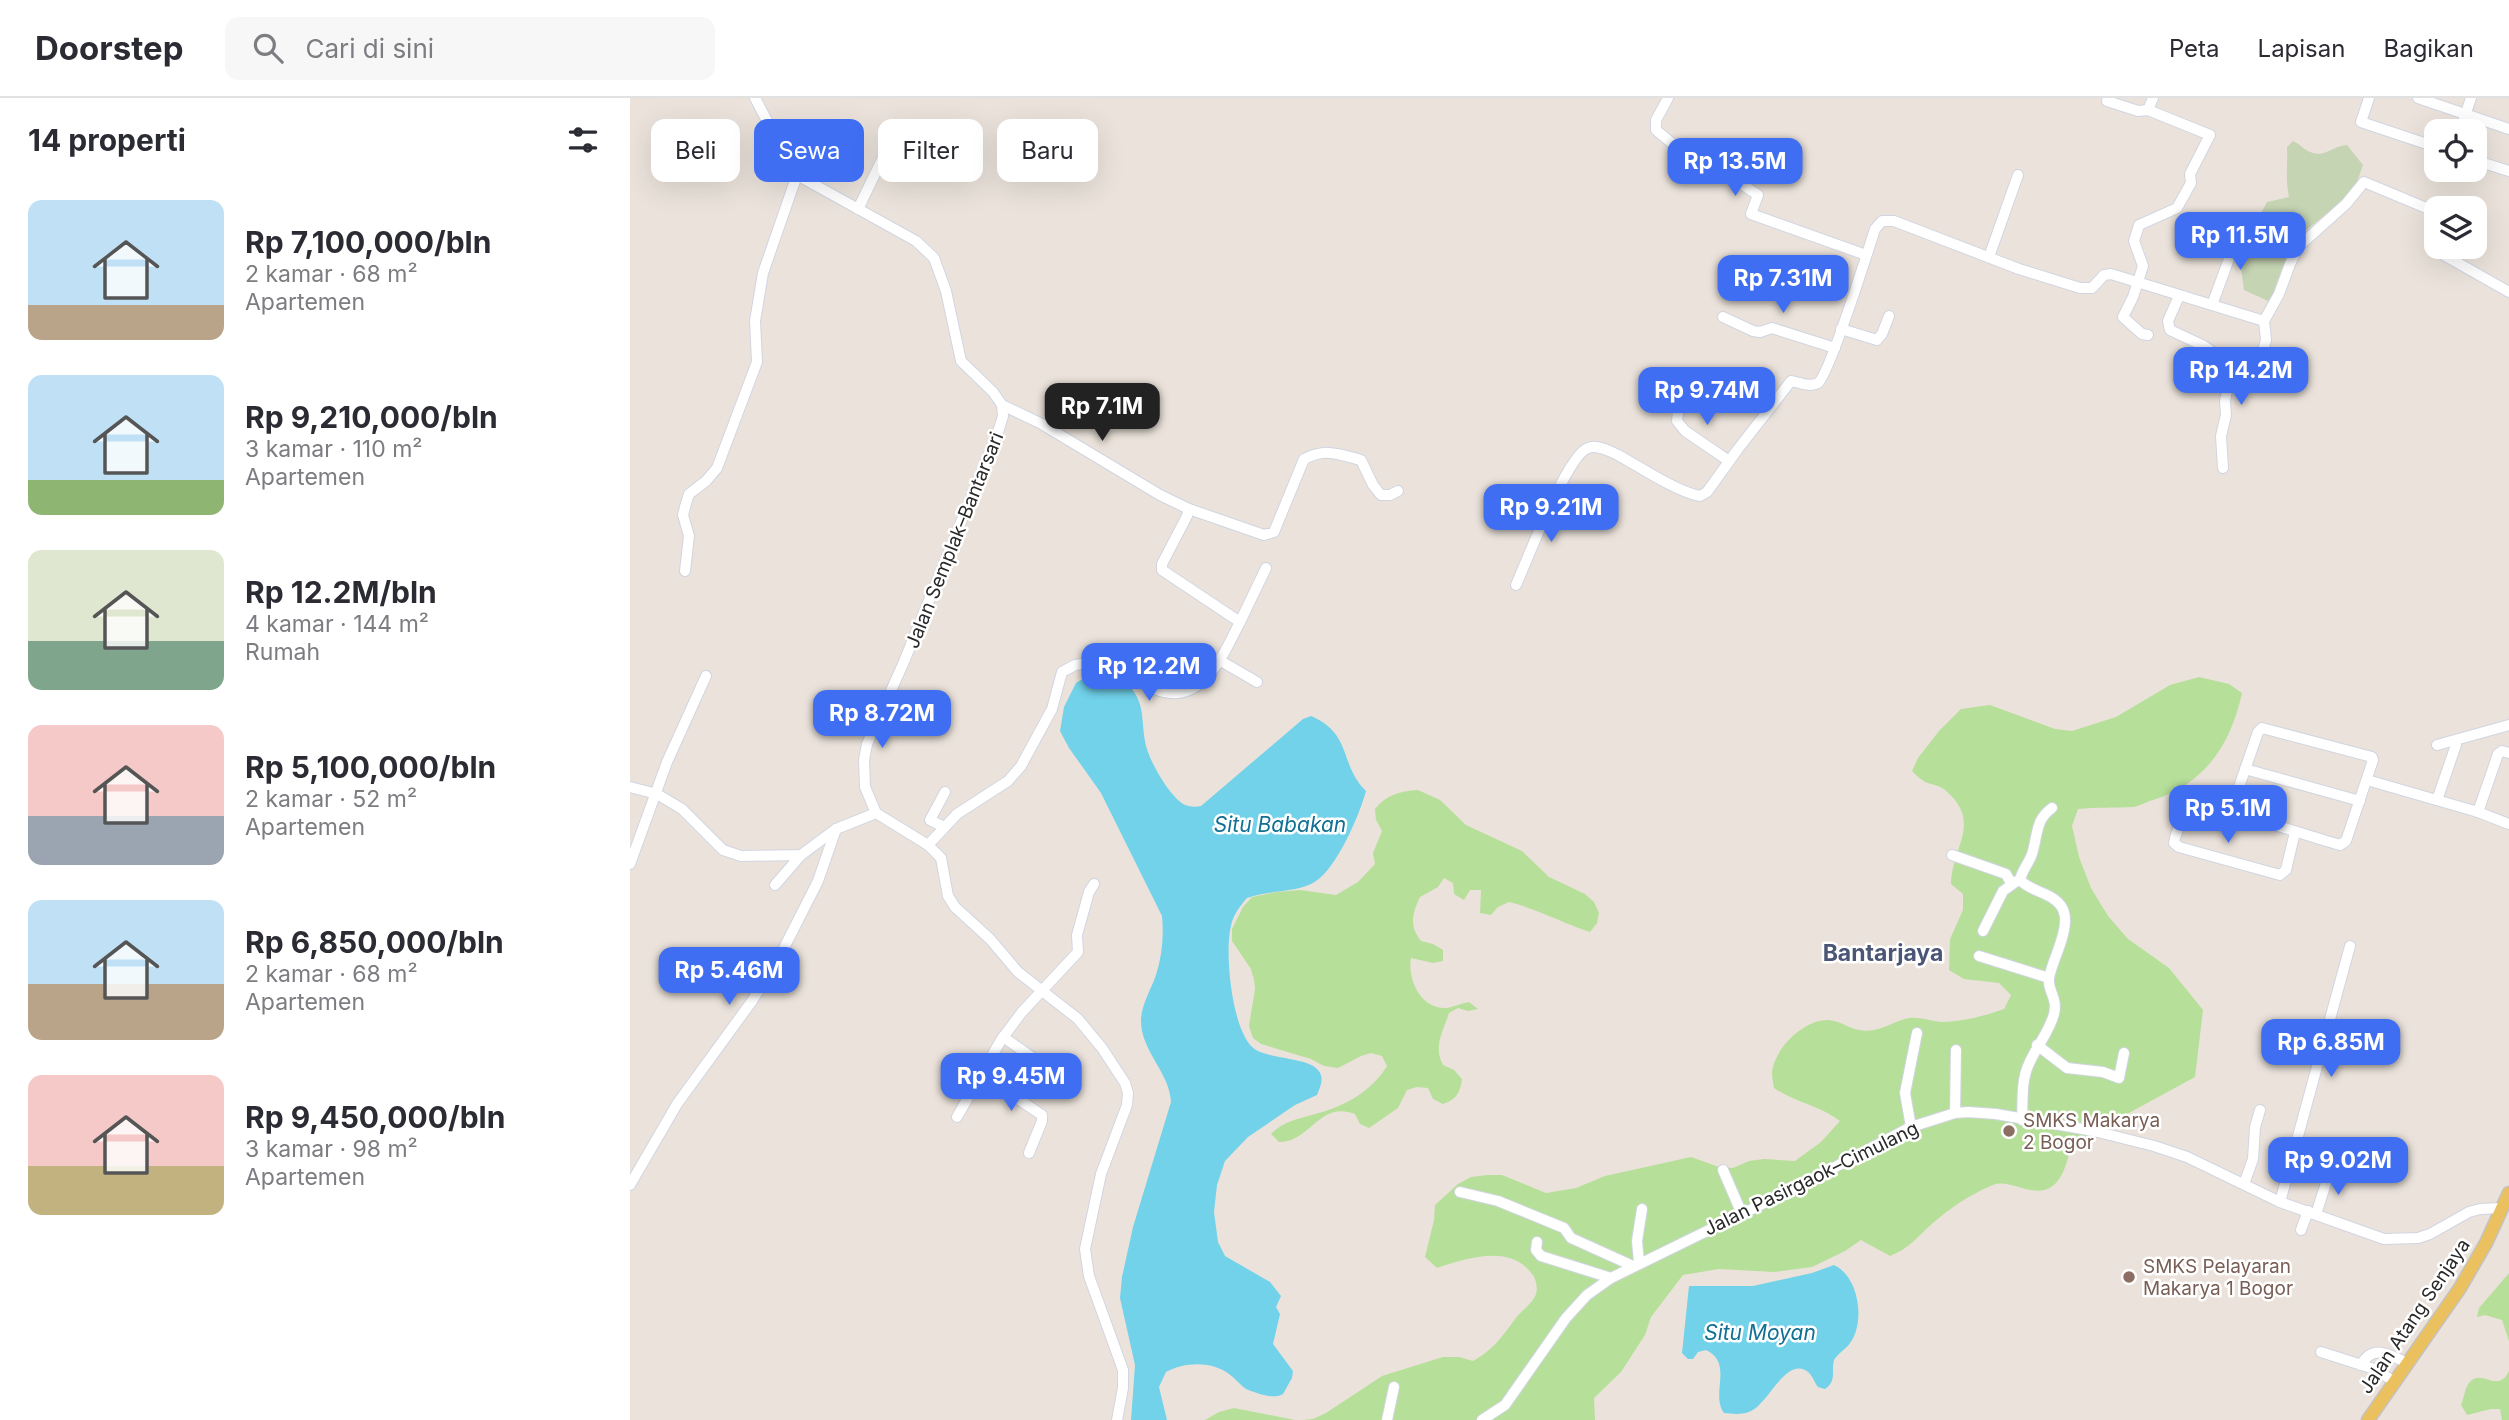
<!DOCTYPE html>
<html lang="id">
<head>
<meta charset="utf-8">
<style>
  body { margin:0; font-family:Inter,sans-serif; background:#f7f7f7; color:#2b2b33; height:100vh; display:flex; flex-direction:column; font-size:26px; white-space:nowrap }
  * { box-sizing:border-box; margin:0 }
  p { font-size:23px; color:#7c7c81 }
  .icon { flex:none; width:38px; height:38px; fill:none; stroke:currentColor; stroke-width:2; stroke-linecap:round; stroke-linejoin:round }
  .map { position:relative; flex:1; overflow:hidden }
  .panel { display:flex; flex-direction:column; background:#fff; width:630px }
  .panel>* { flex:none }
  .top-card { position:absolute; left:21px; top:21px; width:665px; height:63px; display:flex; gap:14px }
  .controls { position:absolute; left:1794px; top:21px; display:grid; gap:14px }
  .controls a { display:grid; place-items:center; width:63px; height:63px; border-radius:14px; background:#fff; box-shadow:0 7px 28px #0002; font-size:35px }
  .price { position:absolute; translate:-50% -60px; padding:0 16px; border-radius:14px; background:#406ef3; color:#fff; font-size:23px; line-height:46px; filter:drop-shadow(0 2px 4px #0008) }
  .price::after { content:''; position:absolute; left:50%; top:42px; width:21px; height:16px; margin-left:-10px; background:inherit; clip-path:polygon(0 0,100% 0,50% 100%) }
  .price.active { background:#222; color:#fff }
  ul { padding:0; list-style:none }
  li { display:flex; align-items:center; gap:21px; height:175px; padding:0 28px }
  li span { display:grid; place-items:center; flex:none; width:196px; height:140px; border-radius:14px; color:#555 }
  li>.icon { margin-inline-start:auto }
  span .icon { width:84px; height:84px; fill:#fffc; stroke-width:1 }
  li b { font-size:30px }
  h2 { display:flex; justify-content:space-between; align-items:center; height:84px; padding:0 28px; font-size:30px }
  .tag { padding:0 24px; border-radius:14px; background:#fff; box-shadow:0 7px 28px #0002; font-size:24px; line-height:63px }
  .tag.active { background:#406ef3; color:#fff }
  header { display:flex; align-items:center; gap:42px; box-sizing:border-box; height:98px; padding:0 35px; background:#fff; border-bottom:2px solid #e1e1e2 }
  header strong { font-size:33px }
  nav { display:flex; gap:38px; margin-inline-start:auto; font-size:24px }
  .search { width:490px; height:63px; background:#f7f7f7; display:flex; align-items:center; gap:18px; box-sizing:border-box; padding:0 24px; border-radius:14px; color:#7c7c81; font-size:26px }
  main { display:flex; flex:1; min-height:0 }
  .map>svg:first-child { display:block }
  .green { fill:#b6df99 }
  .cemetery { fill:#c5d4b3 }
  .water { fill:#71d2e9 }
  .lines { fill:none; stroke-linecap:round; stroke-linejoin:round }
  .minor-casing { stroke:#d0d5e1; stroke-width:12 }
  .major-casing { stroke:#c3c3c3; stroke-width:15 }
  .minor { stroke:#fff; stroke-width:10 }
  .major { stroke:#ebc05f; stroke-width:12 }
  .education-dot { fill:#8d6e63; stroke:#fff; stroke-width:2.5 }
  .labels { text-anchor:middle; stroke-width:5; stroke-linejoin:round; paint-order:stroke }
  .street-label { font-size:19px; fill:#292929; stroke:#fff }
  .education-label { font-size:19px; fill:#785e54; stroke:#fff; text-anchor:start }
  .water-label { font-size:21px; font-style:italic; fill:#127093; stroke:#fff }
  .quarter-label { font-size:23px; font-weight:bold; fill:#4b5677; stroke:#fff }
</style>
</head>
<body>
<header>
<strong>Doorstep</strong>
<div class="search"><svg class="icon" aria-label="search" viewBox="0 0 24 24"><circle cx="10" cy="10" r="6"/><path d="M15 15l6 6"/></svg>Cari di sini</div>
<nav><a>Peta</a><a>Lapisan</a><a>Bagikan</a></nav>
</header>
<main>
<section class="panel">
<h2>14 properti<svg class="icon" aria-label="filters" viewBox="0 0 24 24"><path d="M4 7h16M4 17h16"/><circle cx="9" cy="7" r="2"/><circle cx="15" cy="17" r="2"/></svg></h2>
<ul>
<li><span style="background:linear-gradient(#bfe0f5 75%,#b9a48a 0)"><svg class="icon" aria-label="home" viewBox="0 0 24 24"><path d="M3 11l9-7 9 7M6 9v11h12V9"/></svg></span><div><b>Rp 7,100,000/bln</b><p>2 kamar · 68 m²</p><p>Apartemen</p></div></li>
<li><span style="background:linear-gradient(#bfe0f5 75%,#8fb573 0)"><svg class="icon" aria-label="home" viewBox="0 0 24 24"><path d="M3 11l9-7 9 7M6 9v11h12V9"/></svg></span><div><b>Rp 9,210,000/bln</b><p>3 kamar · 110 m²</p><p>Apartemen</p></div></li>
<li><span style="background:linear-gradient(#dfe7d0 65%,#7fa58c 0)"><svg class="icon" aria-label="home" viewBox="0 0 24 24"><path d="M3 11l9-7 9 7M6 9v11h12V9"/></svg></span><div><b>Rp 12.2M/bln</b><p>4 kamar · 144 m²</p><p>Rumah</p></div></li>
<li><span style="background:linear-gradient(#f6c9c9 65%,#9aa5b1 0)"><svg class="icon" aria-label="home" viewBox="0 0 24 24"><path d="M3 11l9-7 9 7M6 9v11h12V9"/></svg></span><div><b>Rp 5,100,000/bln</b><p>2 kamar · 52 m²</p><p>Apartemen</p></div></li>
<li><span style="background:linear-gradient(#bfe0f5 60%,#b9a48a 0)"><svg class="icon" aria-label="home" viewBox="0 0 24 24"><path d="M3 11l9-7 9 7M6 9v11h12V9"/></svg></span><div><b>Rp 6,850,000/bln</b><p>2 kamar · 68 m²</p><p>Apartemen</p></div></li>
<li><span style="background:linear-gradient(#f6c9c9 65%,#c2b280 0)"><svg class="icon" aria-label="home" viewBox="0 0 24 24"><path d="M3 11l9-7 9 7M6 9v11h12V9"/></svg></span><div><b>Rp 9,450,000/bln</b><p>3 kamar · 98 m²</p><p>Apartemen</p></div></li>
</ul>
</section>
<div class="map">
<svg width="1879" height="1322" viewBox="0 0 1879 1322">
  <rect width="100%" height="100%" fill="#ebe3db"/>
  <g class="green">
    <path d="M 1569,579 L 1599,586 L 1612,595 C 1601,646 1575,686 1523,702 C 1516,704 1510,708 1503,709 C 1485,710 1466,709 1448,711 L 1442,728 L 1449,759 L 1461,790 L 1478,818 L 1498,841 L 1539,870 L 1573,912 L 1565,979 L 1442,1046 C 1437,1061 1435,1080 1421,1089 C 1403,1101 1380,1080 1363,1087 C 1341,1096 1320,1110 1303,1125 C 1287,1139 1280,1150 1260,1158 L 1231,1142 L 1215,1153 L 1182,1169 L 1144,1174 L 1089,1171 L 1053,1177 L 1021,1219 L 1015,1237 L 991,1274 L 964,1300 L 965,1322 L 671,1322 L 683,1321 L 696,1315 L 752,1278 L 813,1259 L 829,1259 L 843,1263 C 863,1252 872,1239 885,1221 C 890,1214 903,1205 906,1196 C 908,1191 906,1180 902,1176 C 880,1146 837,1160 807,1170 L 795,1159 L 804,1122 L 805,1107 L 828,1086 L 841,1079 L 858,1077 L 872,1077 L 916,1095 L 946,1090 L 975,1078 L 1061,1059 L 1089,1069 L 1103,1070 L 1119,1063 L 1134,1061 L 1165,1063 L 1191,1044 L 1210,1023 C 1188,1007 1166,1005 1144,990 C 1143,985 1142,979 1142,974 C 1145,950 1173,922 1198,922 C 1215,923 1222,936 1244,932 C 1256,930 1267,922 1279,920 C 1290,919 1301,923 1311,924 C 1332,924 1354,918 1374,911 L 1381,897 L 1369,885 L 1334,881 L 1319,872 L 1320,841 L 1333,812 L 1333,796 L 1321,786 C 1322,748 1353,724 1315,692 C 1309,687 1302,687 1295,684 C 1290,681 1286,677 1282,673 L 1288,660 L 1309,633 L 1331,611 L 1360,607 L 1425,631 L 1442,633 L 1486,619 L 1540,587 Z"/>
    <path d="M 788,692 L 810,702 L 836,727 L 892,753 L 919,779 L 955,796 L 964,804 L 969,815 L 967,825 L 960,834 C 933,825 907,811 879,804 L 868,809 L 861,817 L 850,815 L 851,792 L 840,792 L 834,802 L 824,796 L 823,785 L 814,780 L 808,789 L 790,799 C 782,816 779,828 791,843 L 803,846 L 813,852 L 813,863 L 803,865 L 781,860 C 777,881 791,912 817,910 C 824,909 832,905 839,904 L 848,911 L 838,913 L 828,910 L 819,915 C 813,934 803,948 813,967 L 824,972 L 832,981 C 830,995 827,1001 813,1006 L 803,1001 L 798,990 L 787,989 L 777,992 L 768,1010 L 739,1030 L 730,1026 L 725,1016 C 689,1002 681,1044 649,1044 L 641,1036 C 654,1023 668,1021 685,1016 C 714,1009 742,993 757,968 L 752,958 L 741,955 L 731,958 L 708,970 L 694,968 L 681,961 L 631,946 L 623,940 L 619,928 L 625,891 L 624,882 L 621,871 L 602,843 L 602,831 L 613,809 L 622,799 L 647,794 L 670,792 L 706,797 L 728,784 L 745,766 L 743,755 L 752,733 L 746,722 L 745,711 C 756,697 770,693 788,692 Z"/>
    <polygon points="1879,1175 1879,1243 1872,1222 1855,1217 1847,1219 1849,1210"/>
    <path d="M 1879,1273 L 1879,1322 L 1872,1322 L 1870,1311 L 1861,1311 L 1837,1317 L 1831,1307 C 1834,1300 1835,1290 1839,1285 C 1851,1269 1868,1297 1879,1273 Z"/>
    <polygon points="604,1310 665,1322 575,1322 589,1314"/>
  </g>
  <path class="cemetery" d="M 1663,43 C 1670,46 1675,53 1683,55 C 1695,59 1705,47 1717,47 L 1733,67 L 1723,95 L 1671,136 L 1658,159 L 1649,193 L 1645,200 L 1638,203 L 1614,192 L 1609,156 L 1637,104 L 1659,99 C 1655,79 1658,68 1657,49 Z"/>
  <g class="water">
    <path d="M 474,573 C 488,577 500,585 507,599 C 514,613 512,628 515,643 C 517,659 539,699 555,707 C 560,709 566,709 571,708 L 673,621 L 681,618 C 723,636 709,667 736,693 C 729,718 707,769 686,783 C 670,795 636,792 617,800 C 610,808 603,817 601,828 C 594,854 602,938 626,952 C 642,961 679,960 688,972 C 695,980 690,989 687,997 L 665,1007 L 618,1039 L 595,1063 L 587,1087 L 584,1114 L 588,1144 L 595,1158 L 640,1184 L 651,1198 L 646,1209 L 650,1216 L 643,1246 L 663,1273 L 662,1280 L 653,1296 C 644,1302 626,1295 616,1291 C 610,1287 605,1280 599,1276 C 581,1263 555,1264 536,1274 L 529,1289 L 537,1322 L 501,1322 L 505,1267 L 490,1200 L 492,1179 L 503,1129 L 541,1004 C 540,975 511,953 511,923 C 511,907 521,892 526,877 C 532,858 534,838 532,818 L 471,695 L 439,650 L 430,633 L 434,609 L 446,585 L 464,574 Z"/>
    <path d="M 1204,1167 C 1228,1178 1235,1220 1222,1242 C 1218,1250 1209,1254 1204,1262 C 1201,1274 1207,1283 1195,1291 L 1188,1289 C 1184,1284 1182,1275 1175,1272 C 1155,1262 1137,1306 1121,1313 C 1113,1317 1103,1316 1094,1315 C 1080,1296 1104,1265 1076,1252 L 1068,1254 L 1063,1261 L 1058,1261 L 1052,1255 L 1059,1188 L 1123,1188 L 1182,1175 Z"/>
  </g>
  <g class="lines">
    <g class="minor-casing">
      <g id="minor">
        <polyline points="125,0 161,69 167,77 286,143 304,160 316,193 331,263 363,294 372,307 373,318 369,331 273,566 237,646 234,662 235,689 246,715 298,747 311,760 318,798 325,809 360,841 388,874 448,921 472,950 495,985 498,995 497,1007 471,1076 455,1151 459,1178 493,1272 493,1290 487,1322"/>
        <polyline points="1038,0 1026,22 1026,32 1044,47 1095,75 1128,97 1121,116 1236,157"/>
        <polyline points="1739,0 1731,24 1806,49"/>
        <polyline points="1788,0 1879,31"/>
        <polyline points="1477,3 1508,13 1518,12 1580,37 1560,76 1561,85 1547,110 1509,127 1504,143 1513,168 1503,199 1493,219 1512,236 1518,237"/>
        <polyline points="1518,12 1523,0"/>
        <polyline points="1830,33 1841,0"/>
        <polyline points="1844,62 1879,73"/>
        <polyline points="228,111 263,39"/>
        <polyline points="1808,149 1812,156 1879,194"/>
        <polyline points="1359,159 1388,77"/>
        <polyline points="1549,198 1538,223 1540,232 1574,248 1602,268 1595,303 1596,317 1591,338 1593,370"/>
        <polyline points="1582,207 1610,131"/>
        <polyline points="1093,219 1123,233 1130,234 1142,230 1205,250"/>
        <polyline points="1211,231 1247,242 1252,236 1259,218"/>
        <polyline points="1631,259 1636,242 1634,223"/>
        <polyline points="1064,293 1048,314 1047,323 1055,333 1099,363"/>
        <path d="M 372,307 L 410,325 L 530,397 L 559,411 L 634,437 L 644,434 L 674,361 C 696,350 708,356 731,362 L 743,387 L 751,397 L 760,397 L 768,393"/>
        <polyline points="872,410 912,427"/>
        <polyline points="55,473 59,438 53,417 55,409 59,396 76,383 87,370 127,264 125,223 133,175 167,77"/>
        <path d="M 886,487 C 897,463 937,357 958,350 C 967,346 980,353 988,357 C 1010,369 1047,394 1070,398 L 1077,394 L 1108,351 L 1161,283 C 1169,284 1180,290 1188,285 C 1199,277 1238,153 1245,131 L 1252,123 L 1264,123 L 1389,171 L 1450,190 L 1462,190 L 1474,177 L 1481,176 L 1634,223 L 1649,196 L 1660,166 L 1668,149 L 1716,106 L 1734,84 L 1806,114"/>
        <polyline points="610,524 636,470"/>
        <polyline points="589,562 627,584"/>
        <polyline points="1807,647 1879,627"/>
        <polyline points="1615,671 1730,703"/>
        <polyline points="1737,682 1848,714 1879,726"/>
        <polyline points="0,689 27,696 52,711 93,752 111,758 171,757 206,731 246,715"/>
        <polyline points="1807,702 1826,647"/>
        <polyline points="1848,714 1868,656 1872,653 1879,655"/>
        <path d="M 1600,715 L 1628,634 L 1632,630 L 1742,659 L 1743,662 L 1716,743 L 1710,747 C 1664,734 1617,716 1569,708 C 1557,714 1546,731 1544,745 L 1549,749 L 1650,777 L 1656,772 L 1665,734"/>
        <polyline points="314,729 300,722 315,694"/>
        <path d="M 298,747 L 327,716 L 378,683 L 391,668 L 422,611 L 432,574 L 445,567 L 475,562 C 491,571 506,583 522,590 C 571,612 592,559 610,524 L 532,472 L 532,466 L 557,418 L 559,411"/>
        <polyline points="1322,757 1376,776 1381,785"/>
        <polyline points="0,766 37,664 76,578"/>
        <polyline points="145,787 171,757"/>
        <polyline points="1353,833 1373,793 1387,783"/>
        <polyline points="1349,858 1419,880"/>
        <polyline points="373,939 416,969"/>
        <polyline points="1407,947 1437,970 1473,974 1489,980 1494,955"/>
        <polyline points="349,981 388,1001 412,1017 412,1023 399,1055"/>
        <polyline points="1325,1015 1326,952"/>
        <polyline points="327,1019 371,942 392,914 448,854 447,837 459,794 464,786"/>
        <path d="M 1392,1022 C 1393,1005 1391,984 1398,968 C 1405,950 1419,935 1424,916 C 1428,899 1417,893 1419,880 C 1422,861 1444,826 1431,808 C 1421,794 1401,794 1390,782 C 1392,772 1399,765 1402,756 C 1408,737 1405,722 1422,710"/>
        <polyline points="1281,1029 1275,995 1287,935"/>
        <polyline points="1093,1072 1112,1116"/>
        <polyline points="1614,1086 1623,1061 1625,1029 1630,1012"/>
        <polyline points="0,1087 47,1006 122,903 153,852 188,783 206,731"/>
        <polyline points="830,1094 868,1103 934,1130 941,1140 1003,1168"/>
        <polyline points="1650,1104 1720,848"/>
        <polyline points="1686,1116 1700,1073"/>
        <polyline points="1671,1132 1678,1113"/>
        <polyline points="907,1144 906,1152 911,1158 981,1180"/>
        <polyline points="1009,1164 1007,1143 1012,1111"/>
        <polyline points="1691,1254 1741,1270 1764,1283"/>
        <path d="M 1731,1267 C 1743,1245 1760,1257 1777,1265"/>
        <polyline points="757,1322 764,1289"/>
        <polyline points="852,1322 875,1307 936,1220 957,1197 981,1180 1169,1088 1281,1029 1325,1015 1338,1014 1366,1016 1464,1033 1524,1048 1557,1059 1650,1104 1754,1141 1788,1140 1800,1136 1839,1114 1850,1111 1871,1110"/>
      </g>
    </g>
    <g class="major-casing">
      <polyline id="major" points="1738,1322 1830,1190 1856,1145 1879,1095"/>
    </g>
    <use href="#minor" class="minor"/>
    <use href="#major" class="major"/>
  </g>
  <g class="education-dot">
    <circle cx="1379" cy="1033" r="7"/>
    <circle cx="1499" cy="1179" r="7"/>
  </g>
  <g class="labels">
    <g class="street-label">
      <text transform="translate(324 442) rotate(-68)" y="7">Jalan Semplak–Bantarsari</text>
      <text transform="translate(1181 1080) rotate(-26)" y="7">Jalan Pasirgaok–Cimulang</text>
      <text transform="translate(1784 1218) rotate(-56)" y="7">Jalan Atang Senjaya</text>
    </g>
    <g class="education-label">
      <text x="1393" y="1029">SMKS Makarya<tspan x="1393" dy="22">2 Bogor</tspan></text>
      <text x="1513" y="1175">SMKS Pelayaran<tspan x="1513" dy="22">Makarya 1 Bogor</tspan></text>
    </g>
    <g class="water-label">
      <text x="650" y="734">Situ Babakan</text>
      <text x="1130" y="1242">Situ Moyan</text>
    </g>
    <g class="quarter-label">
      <text x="1253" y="863">Bantarjaya</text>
    </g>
  </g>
</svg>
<div class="controls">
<a><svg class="icon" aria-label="locate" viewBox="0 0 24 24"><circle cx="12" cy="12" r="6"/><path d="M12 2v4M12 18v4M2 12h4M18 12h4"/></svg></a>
<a><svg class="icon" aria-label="layers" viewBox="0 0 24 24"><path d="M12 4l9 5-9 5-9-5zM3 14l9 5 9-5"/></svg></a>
</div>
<b class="price" style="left:1105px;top:100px">Rp 13.5M</b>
<b class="price" style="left:1610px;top:174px">Rp 11.5M</b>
<b class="price" style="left:1153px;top:217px">Rp 7.31M</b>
<b class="price" style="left:1611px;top:309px">Rp 14.2M</b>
<b class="price" style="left:1077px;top:329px">Rp 9.74M</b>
<b class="price active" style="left:472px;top:345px">Rp 7.1M</b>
<b class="price" style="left:921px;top:446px">Rp 9.21M</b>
<b class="price" style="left:519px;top:605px">Rp 12.2M</b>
<b class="price" style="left:252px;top:652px">Rp 8.72M</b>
<b class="price" style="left:1598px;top:747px">Rp 5.1M</b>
<b class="price" style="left:99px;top:909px">Rp 5.46M</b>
<b class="price" style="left:1701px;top:981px">Rp 6.85M</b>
<b class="price" style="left:381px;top:1015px">Rp 9.45M</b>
<b class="price" style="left:1708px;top:1099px">Rp 9.02M</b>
<div class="top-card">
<a class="tag">Beli</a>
<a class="tag active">Sewa</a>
<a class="tag">Filter</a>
<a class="tag">Baru</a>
</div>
</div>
</main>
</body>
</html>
